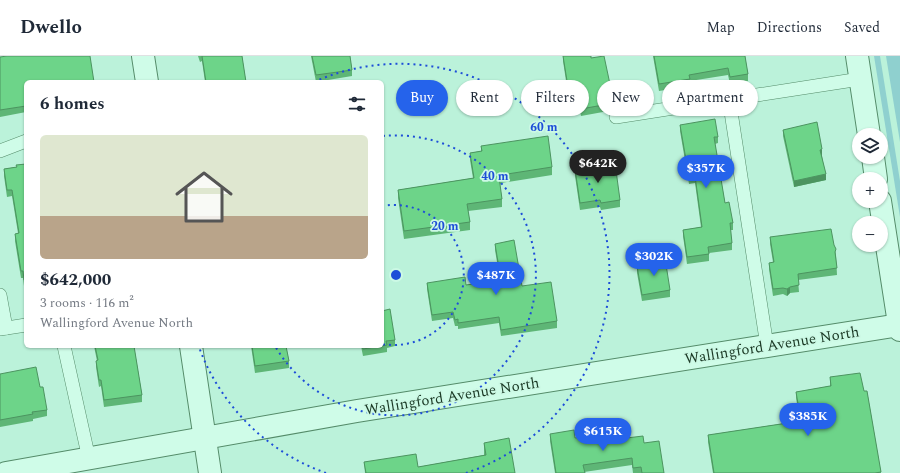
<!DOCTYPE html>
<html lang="en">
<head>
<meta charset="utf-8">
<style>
  body { margin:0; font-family:Spectral,serif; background:#f6f6f7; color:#1f2937; height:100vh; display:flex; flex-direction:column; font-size:15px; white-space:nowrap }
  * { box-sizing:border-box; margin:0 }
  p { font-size:13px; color:#747a83 }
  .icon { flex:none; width:22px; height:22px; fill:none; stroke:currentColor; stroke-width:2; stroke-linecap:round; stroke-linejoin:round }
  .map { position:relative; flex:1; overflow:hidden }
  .sheet { position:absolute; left:24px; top:24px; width:360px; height:268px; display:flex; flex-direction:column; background:#fff; border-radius:6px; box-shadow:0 1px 3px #0004 }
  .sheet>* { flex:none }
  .top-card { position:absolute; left:396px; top:24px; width:380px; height:36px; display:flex; gap:8px }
  .buttons { position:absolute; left:852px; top:72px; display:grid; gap:8px }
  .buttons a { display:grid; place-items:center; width:36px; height:36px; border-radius:50%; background:#fff; box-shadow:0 1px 3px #0004; font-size:20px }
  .price { position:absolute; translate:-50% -34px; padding:0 9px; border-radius:14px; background:#2563eb; color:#fff; font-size:13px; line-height:26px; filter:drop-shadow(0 1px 2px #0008) }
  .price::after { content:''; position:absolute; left:50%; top:24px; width:12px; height:9px; margin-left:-6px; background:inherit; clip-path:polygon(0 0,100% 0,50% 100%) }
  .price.selected { background:#222; color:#fff }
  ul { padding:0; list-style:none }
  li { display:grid; align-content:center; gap:8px; height:212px; padding:0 16px }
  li+li { border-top:1px solid #e0e1e3 }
  li span { display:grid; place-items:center; height:124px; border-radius:6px; color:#555 }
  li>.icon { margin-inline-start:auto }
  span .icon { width:72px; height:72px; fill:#fffc; stroke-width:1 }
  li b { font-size:17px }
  h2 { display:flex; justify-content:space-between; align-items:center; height:48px; padding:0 16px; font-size:17px }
  .chip { padding:0 14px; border-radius:18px; background:#fff; box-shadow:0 1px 3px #0004; font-size:14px; line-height:36px }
  .chip.selected { background:#2563eb; color:#fff }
  header { display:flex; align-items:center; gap:24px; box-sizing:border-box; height:56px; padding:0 20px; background:#fff; border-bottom:1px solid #e0e1e3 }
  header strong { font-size:19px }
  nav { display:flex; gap:22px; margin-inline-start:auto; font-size:14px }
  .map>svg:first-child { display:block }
  .green { fill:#8fd0cf }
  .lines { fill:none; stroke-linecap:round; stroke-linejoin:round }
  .lane-casing { stroke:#548b69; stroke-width:14 }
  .street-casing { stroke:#548b69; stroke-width:24 }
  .lane { stroke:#cffce8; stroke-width:13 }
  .street { stroke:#cffce8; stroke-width:22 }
  .wall { fill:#5eb676 }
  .shaded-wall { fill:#4c9460 }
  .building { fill:#6dd489; stroke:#4c9460 }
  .ring { fill:none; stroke:#1d4ed8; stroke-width:2; stroke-dasharray:2 4 }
  .labels { text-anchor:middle; stroke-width:3.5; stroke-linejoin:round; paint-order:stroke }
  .street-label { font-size:15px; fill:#1a3824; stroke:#ccf9e5 }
  .centre { fill:#1d4ed8; stroke:#ccf9e5; stroke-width:2 }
  .ring-label { font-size:12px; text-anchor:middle; font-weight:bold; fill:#1d4ed8; stroke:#ccf9e5; stroke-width:3.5; stroke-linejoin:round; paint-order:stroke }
</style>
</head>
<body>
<header>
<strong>Dwello</strong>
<nav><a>Map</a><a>Directions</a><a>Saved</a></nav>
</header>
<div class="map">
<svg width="900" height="417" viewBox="0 0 900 417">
  <rect width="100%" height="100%" fill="#bbf2da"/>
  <g class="green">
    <polygon points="874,0 880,0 900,125 900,161"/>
    <polygon points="886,0 900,0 900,86"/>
  </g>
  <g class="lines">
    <g class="lane-casing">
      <g id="lane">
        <polyline points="729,43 767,290"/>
        <polyline points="616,61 860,23"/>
        <polyline points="0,95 26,85"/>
        <polyline points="0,239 6,272"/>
        <polyline points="0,273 26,269"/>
        <polyline points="64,290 89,403"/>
      </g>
    </g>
    <g class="street-casing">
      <g id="street">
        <polyline points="143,0 147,26"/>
        <polyline points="857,0 869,79"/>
        <polyline points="873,101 876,123"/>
        <polyline points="880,145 900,274"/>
        <polyline points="191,290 210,417"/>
        <polyline points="6,417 357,355 899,269"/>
      </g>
    </g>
    <use href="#lane" class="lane"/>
    <use href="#street" class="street"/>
  </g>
  <g class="wall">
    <polygon points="198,0 242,0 246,26 205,26 202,5 200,6"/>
    <polygon points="311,0 350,0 352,14 352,20 316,26"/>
    <polygon points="563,0 591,0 591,2 614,47 614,54 581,60 576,36 568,38 563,5"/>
    <polygon points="653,0 745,0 748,18 748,25 730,28 728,19 690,25 690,30 659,35"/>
    <polygon points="0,1 26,26 26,56 0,61"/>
    <polygon points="680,69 718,81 718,87 715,88 725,147 733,167 733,174 730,174 732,187 732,194 709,197 709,205 687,208 683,180 683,174 701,171 695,127 689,128 680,75"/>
    <polygon points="783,74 822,100 826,124 794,131 783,80"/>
    <polygon points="481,90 552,111 552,119 501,127 501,128 500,129 502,143 502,151 468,155 470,166 470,174 404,183 398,142 398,134 473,122 470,104 470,97 481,95"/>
    <polygon points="26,108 26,230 24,230 23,222 21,222 15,185 15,178 18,177 12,140 7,141 4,120 4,113 16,111"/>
    <polygon points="575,113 620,144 620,151 601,154 600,151 580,154 575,120"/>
    <polygon points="770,181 834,189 836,199 837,219 798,224 799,236 790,237 787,240 783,238 773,240 769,213 769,207 773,206 770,188"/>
    <polygon points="495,188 522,230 557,265 557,272 501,280 499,267 458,273 458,270 455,270 453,262 432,265 427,233 427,227 466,229 500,224 495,194"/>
    <polygon points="645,205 670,234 670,241 642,245 637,217 637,210 645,208"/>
    <polygon points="382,255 395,284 395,290 387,292 387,296 363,300 361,290 382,290"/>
    <polygon points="94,290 134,290 142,339 142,346 104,351 101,330 99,331 96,311 96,305 97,305"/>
    <polygon points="251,290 286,290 289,305 289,312 255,317"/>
    <polygon points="0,318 40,331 47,354 47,360 33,363 33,365 0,371"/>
    <polygon points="830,321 864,335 867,335 881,417 713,417 708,386 708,379 800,365 796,342 796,336 830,330"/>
    <polygon points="550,378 575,382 602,385 644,387 664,417 633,417 632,409 584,416 585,417 555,417 550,385"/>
    <polygon points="484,387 515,417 365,417 364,406 418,411 484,399"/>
  </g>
  <g class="shaded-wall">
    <polygon points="822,93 822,100 820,100 820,94"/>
    <polygon points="826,118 826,124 794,131 794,125"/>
    <polygon points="790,231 790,237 787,240 787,233"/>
  </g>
  <g class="building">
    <polygon points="7,0 90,0 94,26 26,26 26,50 0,54 0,1"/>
    <polygon points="202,0 242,0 246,26 206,26"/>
    <polygon points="312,0 350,0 352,14 316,19"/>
    <polygon points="563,0 591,0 591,2 604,0 614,47 581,53 576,30 568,31"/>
    <polygon points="654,0 745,0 748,18 730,21 728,12 689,19 690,23 659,28"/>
    <polygon points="715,63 718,81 714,81 725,147 729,146 733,167 730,167 732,187 708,191 709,198 687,201 683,174 702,171 695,120 689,121 680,69"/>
    <polygon points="817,66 822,93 820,94 826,118 794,125 783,74"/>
    <polygon points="548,80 552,111 501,119 501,121 499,121 502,143 467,148 470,166 404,175 398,134 474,122 470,97 482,95 481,90"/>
    <polygon points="615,107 620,144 601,147 600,144 580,147 575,113"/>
    <polygon points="26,108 26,223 24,224 23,215 21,215 15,178 19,177 12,134 7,134 4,113 17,111 16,109"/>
    <polygon points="831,173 834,189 836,193 835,196 837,212 798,218 799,229 790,231 787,233 783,232 773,233 769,207 774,206 770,181"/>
    <polygon points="514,184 522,230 551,226 557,265 501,274 499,261 458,267 458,263 455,264 453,256 432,259 427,227 465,221 466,229 501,224 495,188"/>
    <polygon points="665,202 670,234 642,239 637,210 646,208 645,205"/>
    <polygon points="390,253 395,284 386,285 387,289 363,293 362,290 382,290 382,255"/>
    <polygon points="95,290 134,290 142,339 104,344 101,324 99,324 96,305 98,304"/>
    <polygon points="252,290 286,290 289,305 255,310"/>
    <polygon points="36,311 40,331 43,331 47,354 32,356 33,358 0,364 0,318"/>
    <polygon points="860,317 864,335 867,335 881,416 875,417 714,417 708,379 801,365 796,336 830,330 831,330 830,321"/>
    <polygon points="574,374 575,382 601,378 602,385 643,380 644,387 659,385 664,417 642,417 641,411 633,412 632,402 583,409 585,417 556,417 550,378"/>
    <polygon points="509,382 515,417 366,417 364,406 416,398 418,411 486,399 484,387"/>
  </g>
  <g class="ring">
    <path d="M382 150A70 70 0 1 1 382 288"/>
    <path d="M383 80A140 140 0 1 1 275 290"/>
    <path d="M326 417A210 210 0 0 1 199 291M314 26A210 210 0 1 1 466 417"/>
  </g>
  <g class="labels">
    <g class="street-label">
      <text transform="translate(772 289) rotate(-9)" y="5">Wallingford Avenue North</text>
      <text transform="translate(452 340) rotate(-9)" y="5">Wallingford Avenue North</text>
    </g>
  </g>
  <circle cx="396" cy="219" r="6" class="centre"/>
  <g class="ring-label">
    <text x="544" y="75">60 m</text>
    <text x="495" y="124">40 m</text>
    <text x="445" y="174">20 m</text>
  </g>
</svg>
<div class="buttons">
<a><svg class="icon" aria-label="layers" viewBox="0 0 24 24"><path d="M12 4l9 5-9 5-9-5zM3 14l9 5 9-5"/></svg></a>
<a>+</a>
<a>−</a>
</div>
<b class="price selected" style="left:598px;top:128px">$642K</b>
<b class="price" style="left:706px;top:133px">$357K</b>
<b class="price" style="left:654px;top:221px">$302K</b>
<b class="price" style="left:496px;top:240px">$487K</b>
<b class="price" style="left:808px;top:381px">$385K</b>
<b class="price" style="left:603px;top:396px">$615K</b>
<div class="top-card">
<a class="chip selected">Buy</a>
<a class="chip">Rent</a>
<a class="chip">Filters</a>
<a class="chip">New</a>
<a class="chip">Apartment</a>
</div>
<section class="sheet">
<h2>6 homes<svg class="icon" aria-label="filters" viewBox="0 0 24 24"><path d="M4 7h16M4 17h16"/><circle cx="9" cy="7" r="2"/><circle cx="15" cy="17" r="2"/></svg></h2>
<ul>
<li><span style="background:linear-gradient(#dfe7d0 65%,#b9a48a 0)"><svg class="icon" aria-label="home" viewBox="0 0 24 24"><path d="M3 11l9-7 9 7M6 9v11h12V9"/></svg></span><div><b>$642,000</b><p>3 rooms · 116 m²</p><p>Wallingford Avenue North</p></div></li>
</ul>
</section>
</div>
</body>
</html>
